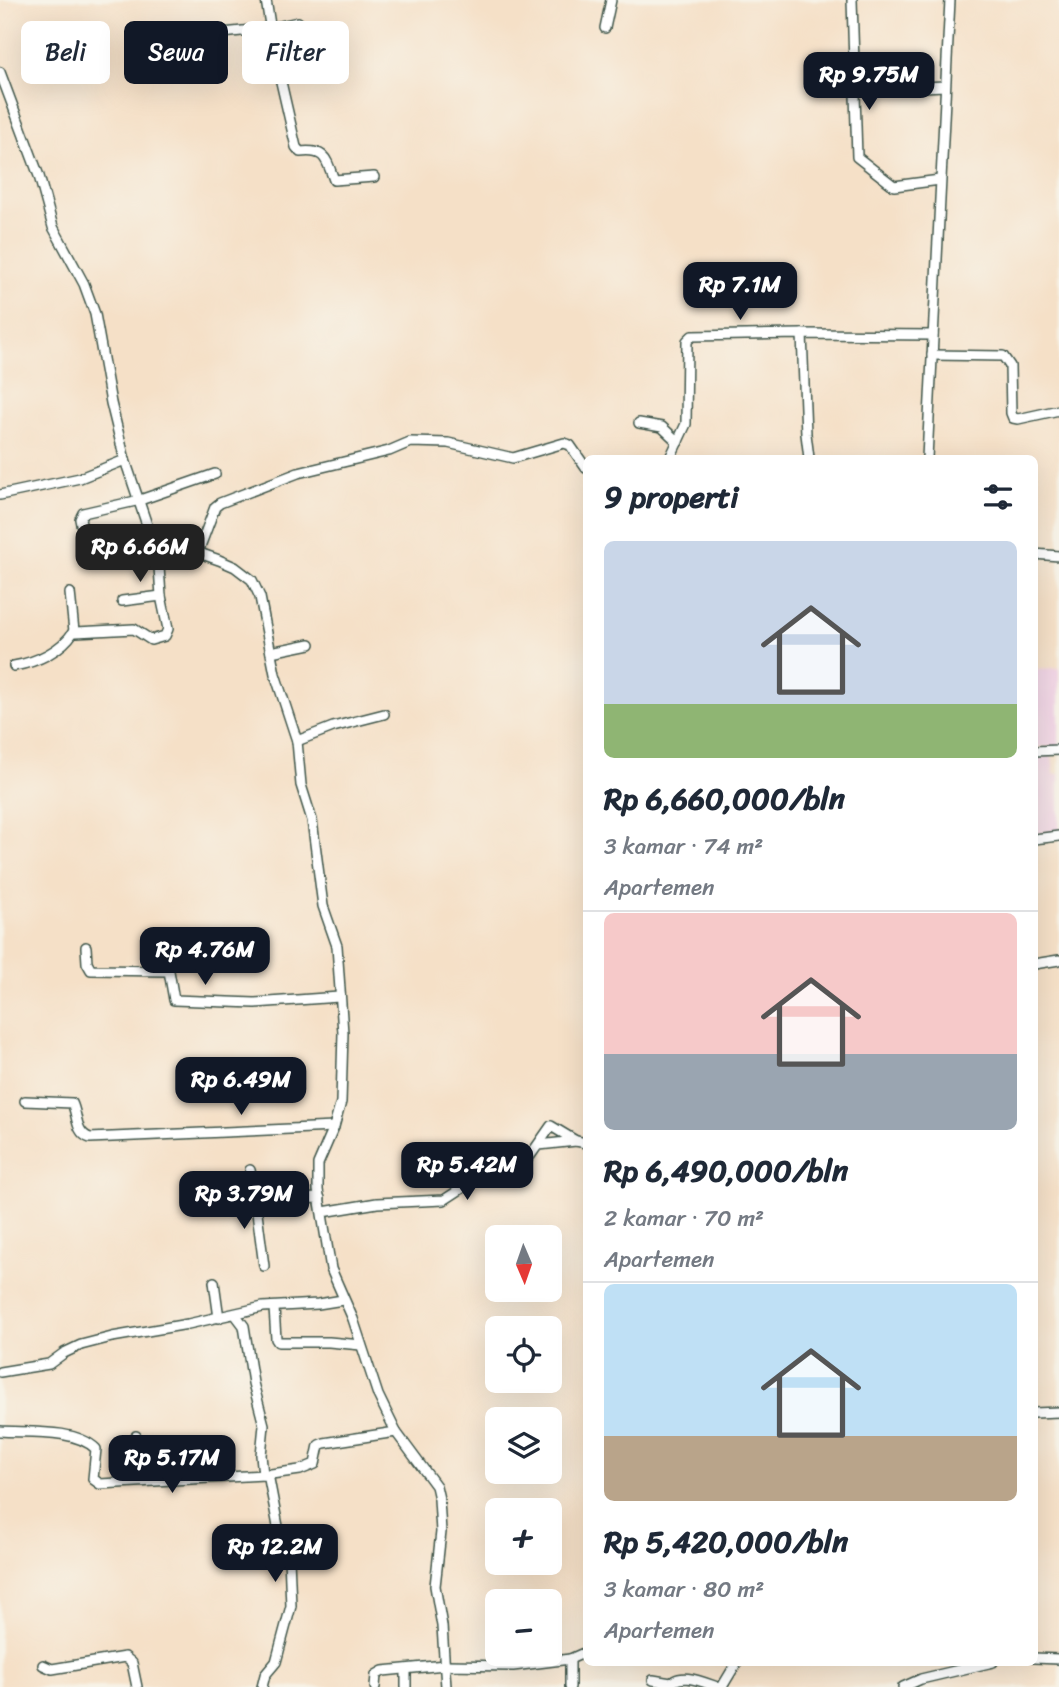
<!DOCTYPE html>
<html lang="id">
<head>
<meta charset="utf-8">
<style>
  body { margin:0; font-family:Sriracha,sans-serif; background:#f2f2f3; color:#1f2937; height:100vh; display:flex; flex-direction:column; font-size:26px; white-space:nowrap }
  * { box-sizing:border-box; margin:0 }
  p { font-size:23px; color:#747a83 }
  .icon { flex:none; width:38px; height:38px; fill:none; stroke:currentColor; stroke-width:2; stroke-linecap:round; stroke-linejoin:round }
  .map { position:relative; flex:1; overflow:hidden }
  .drawer { position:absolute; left:583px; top:455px; width:455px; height:1211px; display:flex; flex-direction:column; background:#fff; border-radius:10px; box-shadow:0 7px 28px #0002 }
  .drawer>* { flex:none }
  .hud { position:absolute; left:21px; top:21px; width:457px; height:63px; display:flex; gap:14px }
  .needle { width:46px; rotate:178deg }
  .fabs { position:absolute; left:485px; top:1225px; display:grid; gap:14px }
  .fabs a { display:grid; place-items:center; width:77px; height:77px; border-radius:10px; background:#fff; box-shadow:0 7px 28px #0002; font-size:35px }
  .price { position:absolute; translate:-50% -60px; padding:0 16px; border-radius:14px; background:#111827; color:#fff; font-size:23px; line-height:46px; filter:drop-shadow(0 2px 4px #0008) }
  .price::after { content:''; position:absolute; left:50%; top:42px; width:21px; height:16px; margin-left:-10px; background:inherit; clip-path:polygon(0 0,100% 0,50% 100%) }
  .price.current { background:#222; color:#fff }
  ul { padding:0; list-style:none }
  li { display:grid; align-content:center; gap:14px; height:371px; padding:0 21px }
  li+li { border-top:2px solid #e0e1e3 }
  li span { display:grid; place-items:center; height:217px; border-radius:10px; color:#555 }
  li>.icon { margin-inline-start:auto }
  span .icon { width:126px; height:126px; fill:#fffc; stroke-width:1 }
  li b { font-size:30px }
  h2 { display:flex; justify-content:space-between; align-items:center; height:84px; padding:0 21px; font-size:30px }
  .pill { padding:0 24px; border-radius:10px; background:#fff; box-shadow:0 7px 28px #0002; font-size:24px; line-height:63px }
  .pill.current { background:#111827; color:#fff }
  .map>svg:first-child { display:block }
  .built { fill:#f0d0e4 }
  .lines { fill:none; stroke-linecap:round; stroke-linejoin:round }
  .minor-casing { stroke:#3f554a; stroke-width:12 }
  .minor { stroke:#fff; stroke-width:9 }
</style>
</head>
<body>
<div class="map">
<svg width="1059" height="1687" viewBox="0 0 1059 1687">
  <rect width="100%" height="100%" fill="#f7f3e8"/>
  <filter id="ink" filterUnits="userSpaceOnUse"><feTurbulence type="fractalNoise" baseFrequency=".0143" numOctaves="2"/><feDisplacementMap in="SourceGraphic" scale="14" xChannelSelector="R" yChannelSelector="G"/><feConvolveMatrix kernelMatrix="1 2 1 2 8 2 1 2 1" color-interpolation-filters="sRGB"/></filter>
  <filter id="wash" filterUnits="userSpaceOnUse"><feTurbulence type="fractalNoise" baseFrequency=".00686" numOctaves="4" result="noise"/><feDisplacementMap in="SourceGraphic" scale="28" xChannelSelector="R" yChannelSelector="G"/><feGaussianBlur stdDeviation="1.57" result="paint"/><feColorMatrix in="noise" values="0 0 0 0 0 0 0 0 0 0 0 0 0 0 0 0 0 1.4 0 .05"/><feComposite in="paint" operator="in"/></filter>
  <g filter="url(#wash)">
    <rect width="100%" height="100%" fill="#f5e0c7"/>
    <g class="built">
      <polygon points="1059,668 1059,747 1034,747 1034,669"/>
      <polygon points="1052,756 1054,774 1059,774 1059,831 1034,834 1034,757"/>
    </g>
  </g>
  <g filter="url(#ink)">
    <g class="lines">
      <g class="minor-casing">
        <g id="minor">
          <path d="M 266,0 L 275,56 L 296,147 L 300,152 C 326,149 326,159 334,180 L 374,177"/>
          <polyline points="852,0 857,157 894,186 940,180"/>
          <polyline points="605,28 611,0"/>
          <polyline points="164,39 271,28 298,22"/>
          <polyline points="249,57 275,56"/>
          <polyline points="0,72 39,176 53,227 84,284 95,314 111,403 125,460 148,528 157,538 219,560 235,567 252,580 260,597 275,674 297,741 301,785 312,820 323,906 337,946 343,1033 341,1102 334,1127 318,1164 318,1190 331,1269 353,1319 378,1395 396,1432 436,1486 439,1499 441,1532 435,1586 442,1626 446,1687"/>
          <polyline points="854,82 900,88 945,86"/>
          <polyline points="802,334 806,434 809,458"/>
          <polyline points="932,355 1003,356 1010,366 1011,413 1013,418 1018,419 1059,410"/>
          <polyline points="639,423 662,427 678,442"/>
          <polyline points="670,458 686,424 687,341 692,336 802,334 933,335"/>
          <polyline points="927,458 950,0"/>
          <polyline points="0,495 80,478 125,460"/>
          <polyline points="81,524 80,519 83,513 140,500 215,474"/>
          <polyline points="198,552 215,507 220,503 298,473 389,451 410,442 448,443 513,458 564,443 570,445 586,468"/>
          <polyline points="1034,554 1059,556"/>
          <polyline points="70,593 74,631 76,632 134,629 151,640 165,636 168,629 161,596 157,538"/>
          <polyline points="122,601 161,596"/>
          <polyline points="271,652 310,644"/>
          <path d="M 14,666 C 37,662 61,651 74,631"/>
          <polyline points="297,741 333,727 384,714"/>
          <polyline points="1034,751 1059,750"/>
          <polyline points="1034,839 1059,836"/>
          <polyline points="86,947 87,963 91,970 169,971 174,1000 255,1003 339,997"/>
          <polyline points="1034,964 1059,960"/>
          <path d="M 25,1101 L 72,1103 C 78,1115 75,1133 90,1138 L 334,1127"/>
          <polyline points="539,1145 576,1141"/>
          <polyline points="250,1170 255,1194 264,1199 272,1200 320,1198"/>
          <polyline points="258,1197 256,1205 264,1266"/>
          <polyline points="323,1212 377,1203 444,1200 484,1174 515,1172 530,1156 551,1126 576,1141 586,1143"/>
          <polyline points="214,1282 219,1318"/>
          <polyline points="274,1308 276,1339 278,1342 329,1342 361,1345"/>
          <polyline points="235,1314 244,1326 253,1383 264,1425 261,1455 263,1475"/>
          <polyline points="0,1372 49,1364 64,1353 81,1345 112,1337 188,1324 263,1307 318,1304 343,1300"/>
          <polyline points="1034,1413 1059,1412"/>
          <path d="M 0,1431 C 27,1433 75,1428 96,1449 L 93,1479 L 100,1484 L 264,1475 L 300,1470 L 315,1464 L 319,1445 L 324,1443 L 396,1432"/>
          <polyline points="136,1436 144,1480"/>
          <polyline points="1034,1658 1059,1659"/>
          <polyline points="43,1665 52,1669 125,1657 132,1663 137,1687"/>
          <polyline points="406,1670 406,1687"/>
          <polyline points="653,1680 671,1683"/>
          <polyline points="262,1687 265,1675 276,1662 291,1606 289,1558 281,1542 268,1474"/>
          <polyline points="375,1687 376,1675 383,1671 445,1665 513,1666 570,1659 586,1652"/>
          <polyline points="570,1687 570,1659"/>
          <path d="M 669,1687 C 677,1670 703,1682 717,1687"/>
          <polyline points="722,1687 737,1662"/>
          <polyline points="903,1687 921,1679 993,1662"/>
        </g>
      </g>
      <use href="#minor" class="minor"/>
    </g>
  </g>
</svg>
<div class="fabs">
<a><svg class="needle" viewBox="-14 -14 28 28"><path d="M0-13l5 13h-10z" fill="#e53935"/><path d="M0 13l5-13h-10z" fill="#747a83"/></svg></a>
<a><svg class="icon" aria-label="locate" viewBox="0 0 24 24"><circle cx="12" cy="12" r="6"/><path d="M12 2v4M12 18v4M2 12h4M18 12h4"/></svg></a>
<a><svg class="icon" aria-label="layers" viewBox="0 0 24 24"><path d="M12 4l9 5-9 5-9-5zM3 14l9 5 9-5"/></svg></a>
<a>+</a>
<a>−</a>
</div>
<b class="price" style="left:869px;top:112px">Rp 9.75M</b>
<b class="price" style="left:740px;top:322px">Rp 7.1M</b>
<b class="price current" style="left:140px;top:584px">Rp 6.66M</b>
<b class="price" style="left:205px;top:987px">Rp 4.76M</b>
<b class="price" style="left:241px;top:1117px">Rp 6.49M</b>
<b class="price" style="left:467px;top:1202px">Rp 5.42M</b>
<b class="price" style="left:244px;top:1231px">Rp 3.79M</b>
<b class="price" style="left:172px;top:1495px">Rp 5.17M</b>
<b class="price" style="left:275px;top:1584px">Rp 12.2M</b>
<div class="hud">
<a class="pill">Beli</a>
<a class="pill current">Sewa</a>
<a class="pill">Filter</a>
</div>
<section class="drawer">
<h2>9 properti<svg class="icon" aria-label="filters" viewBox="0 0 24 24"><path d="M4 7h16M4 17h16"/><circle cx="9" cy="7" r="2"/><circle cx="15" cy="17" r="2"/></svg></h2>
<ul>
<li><span style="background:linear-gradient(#c9d6e8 75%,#8fb573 0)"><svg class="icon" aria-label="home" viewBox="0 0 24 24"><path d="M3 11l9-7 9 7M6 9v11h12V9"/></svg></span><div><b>Rp 6,660,000/bln</b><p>3 kamar · 74 m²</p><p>Apartemen</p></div></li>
<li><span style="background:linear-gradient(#f6c9c9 65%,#9aa5b1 0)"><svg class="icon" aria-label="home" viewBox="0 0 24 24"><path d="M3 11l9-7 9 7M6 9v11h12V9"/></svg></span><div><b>Rp 6,490,000/bln</b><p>2 kamar · 70 m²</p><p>Apartemen</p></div></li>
<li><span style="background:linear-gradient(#bfe0f5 70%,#b9a48a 0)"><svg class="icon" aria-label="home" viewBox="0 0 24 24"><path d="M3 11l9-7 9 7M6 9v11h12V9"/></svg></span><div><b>Rp 5,420,000/bln</b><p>3 kamar · 80 m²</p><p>Apartemen</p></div></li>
</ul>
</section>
</div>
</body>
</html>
